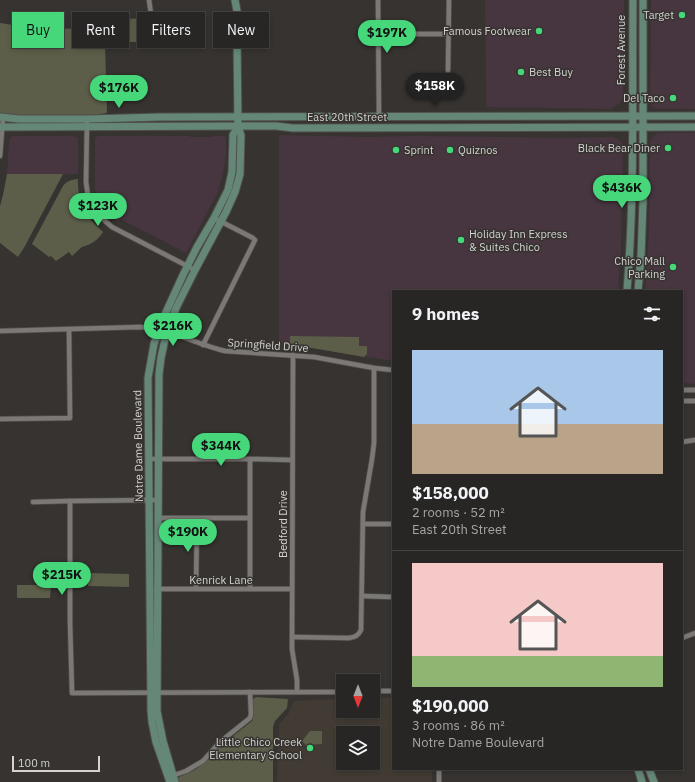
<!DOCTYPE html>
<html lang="en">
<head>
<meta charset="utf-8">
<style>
  body { margin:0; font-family:"IBM Plex Sans",sans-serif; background:#343231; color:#f1f3f6; height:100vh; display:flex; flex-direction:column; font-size:15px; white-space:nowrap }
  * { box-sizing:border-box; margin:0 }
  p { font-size:13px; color:#a5a5a6 }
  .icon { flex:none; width:22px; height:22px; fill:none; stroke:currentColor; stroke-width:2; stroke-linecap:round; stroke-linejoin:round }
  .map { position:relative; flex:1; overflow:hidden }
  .drawer { position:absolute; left:392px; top:290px; width:291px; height:480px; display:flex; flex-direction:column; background:#282624; border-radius:0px; box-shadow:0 2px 6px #0003,0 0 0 1px #444341 }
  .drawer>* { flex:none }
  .banner { position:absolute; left:12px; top:12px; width:320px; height:36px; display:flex; gap:8px }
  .needle { width:26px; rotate:180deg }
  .tools { position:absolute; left:336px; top:674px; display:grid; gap:8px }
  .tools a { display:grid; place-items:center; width:44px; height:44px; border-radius:0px; background:#282624; box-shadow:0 2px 6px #0003,0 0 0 1px #444341; font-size:20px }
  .scale { position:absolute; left:12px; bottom:10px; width:88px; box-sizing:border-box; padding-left:4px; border:2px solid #d4d3d1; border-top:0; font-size:11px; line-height:14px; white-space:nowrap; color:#d4d3d1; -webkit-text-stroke:3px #363330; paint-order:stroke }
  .price { position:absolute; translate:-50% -34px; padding:0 9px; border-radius:14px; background:#45d77a; color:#111; font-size:13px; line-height:26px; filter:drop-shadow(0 1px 2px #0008) }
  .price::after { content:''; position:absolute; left:50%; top:24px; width:12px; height:9px; margin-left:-6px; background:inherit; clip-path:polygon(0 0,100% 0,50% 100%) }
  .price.selected { background:#222; color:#fff }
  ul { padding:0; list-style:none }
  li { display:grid; align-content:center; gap:8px; height:212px; padding:0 20px }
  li+li { border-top:1px solid #444341 }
  li span { display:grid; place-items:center; height:124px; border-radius:0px; color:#555 }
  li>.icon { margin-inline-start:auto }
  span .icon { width:72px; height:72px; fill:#fffc; stroke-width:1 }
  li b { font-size:17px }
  h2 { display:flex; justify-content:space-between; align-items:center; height:48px; padding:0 20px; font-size:17px }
  .pill { padding:0 14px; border-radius:0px; background:#282624; box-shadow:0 2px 6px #0003,0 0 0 1px #444341; font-size:14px; line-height:36px }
  .pill.selected { background:#45d77a; color:#111 }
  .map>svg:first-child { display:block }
  .commercial { fill:#47353f }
  .built { fill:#413b33; fill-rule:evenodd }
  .green { fill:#5c5e49 }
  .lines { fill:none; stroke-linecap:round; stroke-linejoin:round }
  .street-casing { stroke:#504f4c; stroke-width:6 }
  .secondary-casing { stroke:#504f4c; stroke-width:9 }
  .street { stroke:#7b7875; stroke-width:4.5 }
  .secondary { stroke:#658778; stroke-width:7 }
  .poi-dot { fill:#45d77a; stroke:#363330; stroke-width:1.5 }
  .labels { text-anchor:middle; stroke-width:3; stroke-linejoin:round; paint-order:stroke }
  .poi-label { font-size:11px; fill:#d4d3d1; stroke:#363330; text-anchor:end }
  .street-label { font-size:11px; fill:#d4d3d1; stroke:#363330 }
</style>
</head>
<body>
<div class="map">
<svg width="695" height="782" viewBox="0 0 695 782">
  <rect width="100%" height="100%" fill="#363330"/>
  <g class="commercial">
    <polygon points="485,0 624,0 623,97 620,103 611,109 486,107"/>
    <polygon points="651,0 695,0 695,109 659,109 653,108 650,103"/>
    <polygon points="657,133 695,133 695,384 682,383 682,291 645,291 649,231 650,142 652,138"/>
    <polygon points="279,135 369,137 414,136 508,137 566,138 613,137 621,141 623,147 621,252 618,291 393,291 393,361 312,348 294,346 279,346"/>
    <polygon points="13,136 72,136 77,137 78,139 78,174 7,174 9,141 10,138"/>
    <polygon points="99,136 189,136 191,137 211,137 214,136 224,136 226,139 226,155 223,174 218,192 186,253 122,220 117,222 104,208 95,190 95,139 96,137"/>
  </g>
  <path class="built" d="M 373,698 L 393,698 L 393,769 L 432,769 L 432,782 L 277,782 L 279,724 L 289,713 L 294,701 L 343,699 L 343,711 L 373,711 ZM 343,733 L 373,733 L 373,763 L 343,763 Z"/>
  <g class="green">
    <polygon points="158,17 153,42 105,42 107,113 94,115 10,115 0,114 0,23 32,28 82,29 92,25 108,25 113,20"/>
    <polygon points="7,174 63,174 25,246 18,257 0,243 0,206 3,195"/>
    <path d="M 78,179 C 77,193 82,209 91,220 C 94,224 99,228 103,232 C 100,237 94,243 88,245 C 86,246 84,246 82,247 C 78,250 76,253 72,256 L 69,252 L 56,261 L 51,256 L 49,257 L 32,244 L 63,186 C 68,180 71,180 78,179 Z"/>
    <polygon points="290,336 359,337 359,346 367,346 367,354 364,357 312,348 294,346 292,344 290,345"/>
    <polygon points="88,573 129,574 129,587 88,586"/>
    <polygon points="17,585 51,585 50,598 17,598"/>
    <polygon points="256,697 288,699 287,708 275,721 273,727 273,782 178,782 177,778 179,777 196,769 204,763 217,749 253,720 253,699"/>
    <polygon points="310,731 322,731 322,744 306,745 302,741"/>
  </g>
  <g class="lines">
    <g class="street-casing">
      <g id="street">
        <polyline points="149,0 151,14"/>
        <polyline points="378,0 379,117"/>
        <polyline points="378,34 448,34"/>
        <polyline points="448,70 449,0"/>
        <polyline points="87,122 86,182 88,196 97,213 105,221 112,227 195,270"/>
        <polyline points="0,156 3,118"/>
        <path d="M 0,331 L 140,327 C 170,329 196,344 225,351 L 314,357 L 374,368 L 393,370"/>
        <polyline points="203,345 255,240 253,238 214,218"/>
        <polyline points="293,355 292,649 297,680 297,692"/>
        <polyline points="682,390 695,390"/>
        <polyline points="682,401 695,401"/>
        <polyline points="0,419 70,418 69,329"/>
        <polyline points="682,442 695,440"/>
        <polyline points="149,459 250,459 292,460"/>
        <polyline points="250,459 250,589"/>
        <polyline points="158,500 70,501 70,621 72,693 343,692"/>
        <polyline points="33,502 70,501"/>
        <polyline points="158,518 250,518"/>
        <polyline points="363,524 393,524"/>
        <polyline points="156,589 292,589"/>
        <polyline points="196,589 197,518"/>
        <polyline points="362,596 393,597"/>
        <path d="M 292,637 L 349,638 C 355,637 358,636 361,630 L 363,512 L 372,459 L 374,443 L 374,368"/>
        <polyline points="682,638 695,633"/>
        <polyline points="373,691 393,691"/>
        <polyline points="172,776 186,771 203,761 220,742 250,718 251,714 250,692"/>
        <polyline points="439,782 439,769"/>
      </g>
    </g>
    <g class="secondary-casing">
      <g id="secondary">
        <polyline points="0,117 19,119 87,119 161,117 695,116"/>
        <polyline points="0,127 276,126 293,128 695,127"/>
        <path d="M 627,291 C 635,194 632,97 633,0"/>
        <polyline points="638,291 641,257 643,201 643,0"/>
        <polyline points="638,769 642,782"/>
        <polyline points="649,769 654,782"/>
        <polyline points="170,782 156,742 152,722 151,710 148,378 154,344 162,321 183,275 197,247 214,218 228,190 232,172 233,135 238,127"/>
        <polyline points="175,782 163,741 157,711 159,374 161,358 165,339 170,325 176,308 195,270 226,212 235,192 240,174 241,135 238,127 237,36 237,11 235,0"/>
      </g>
    </g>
    <use href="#street" class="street"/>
    <use href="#secondary" class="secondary"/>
  </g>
  <g class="poi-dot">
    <circle cx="682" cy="15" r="4"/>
    <circle cx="539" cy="31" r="4"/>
    <circle cx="521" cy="72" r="4"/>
    <circle cx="673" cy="98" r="4"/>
    <circle cx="668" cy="148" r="4"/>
    <circle cx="396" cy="150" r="4"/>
    <circle cx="450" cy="150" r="4"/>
    <circle cx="461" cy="240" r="4"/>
    <circle cx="673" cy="267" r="4"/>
    <circle cx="310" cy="748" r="4"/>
  </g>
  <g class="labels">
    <g class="poi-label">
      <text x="674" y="19">Target</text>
      <text x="531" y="35">Famous Footwear</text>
      <text x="529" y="76" text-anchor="start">Best Buy</text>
      <text x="665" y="102">Del Taco</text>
      <text x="660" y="152">Black Bear Diner</text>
      <text x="404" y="154" text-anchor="start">Sprint</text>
      <text x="458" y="154" text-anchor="start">Quiznos</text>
      <text x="469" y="238" text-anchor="start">Holiday Inn Express<tspan x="469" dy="13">&amp; Suites Chico</tspan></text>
      <text x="665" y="265">Chico Mall<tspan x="665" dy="13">Parking</tspan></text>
      <text x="302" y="746">Little Chico Creek<tspan x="302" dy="13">Elementary School</tspan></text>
    </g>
    <g class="street-label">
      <text transform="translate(621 50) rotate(-90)" y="4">Forest Avenue</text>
      <text x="347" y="121">East 20th Street</text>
      <text transform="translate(268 345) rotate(4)" y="4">Springfield Drive</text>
      <text transform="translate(138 446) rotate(-91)" y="4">Notre Dame Boulevard</text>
      <text transform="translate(283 524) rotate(-90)" y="4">Bedford Drive</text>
      <text x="221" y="584">Kenrick Lane</text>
    </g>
  </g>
</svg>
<div class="tools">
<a><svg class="needle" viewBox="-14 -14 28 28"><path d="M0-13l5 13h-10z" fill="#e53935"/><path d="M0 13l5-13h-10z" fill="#a5a5a6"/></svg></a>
<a><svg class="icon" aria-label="layers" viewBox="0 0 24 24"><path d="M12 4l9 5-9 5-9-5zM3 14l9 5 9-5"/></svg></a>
</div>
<div class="scale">100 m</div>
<b class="price" style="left:387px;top:54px">$197K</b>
<b class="price selected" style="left:435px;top:107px">$158K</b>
<b class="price" style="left:119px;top:109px">$176K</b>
<b class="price" style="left:622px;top:209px">$436K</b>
<b class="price" style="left:98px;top:227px">$123K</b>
<b class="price" style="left:173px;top:347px">$216K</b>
<b class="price" style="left:221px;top:467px">$344K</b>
<b class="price" style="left:188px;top:553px">$190K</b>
<b class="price" style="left:62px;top:596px">$215K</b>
<div class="banner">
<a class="pill selected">Buy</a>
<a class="pill">Rent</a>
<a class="pill">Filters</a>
<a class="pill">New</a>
</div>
<section class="drawer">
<h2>9 homes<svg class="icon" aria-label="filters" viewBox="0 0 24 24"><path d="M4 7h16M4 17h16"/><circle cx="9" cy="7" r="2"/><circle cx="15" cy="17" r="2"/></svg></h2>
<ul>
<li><span style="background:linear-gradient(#a9c7e8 60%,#b9a48a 0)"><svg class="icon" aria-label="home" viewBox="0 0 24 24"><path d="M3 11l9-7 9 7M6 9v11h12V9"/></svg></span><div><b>$158,000</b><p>2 rooms · 52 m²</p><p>East 20th Street</p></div></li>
<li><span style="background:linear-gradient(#f6c9c9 75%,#8fb573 0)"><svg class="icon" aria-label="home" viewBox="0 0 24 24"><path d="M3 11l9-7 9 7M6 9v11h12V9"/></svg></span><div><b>$190,000</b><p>3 rooms · 86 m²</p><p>Notre Dame Boulevard</p></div></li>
</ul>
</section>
</div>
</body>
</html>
